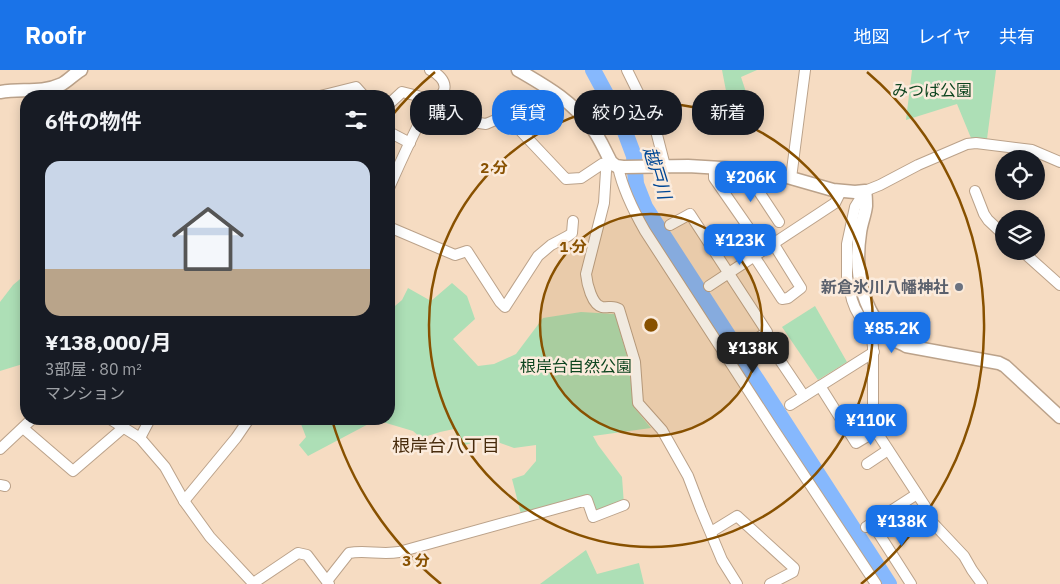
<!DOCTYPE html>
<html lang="ja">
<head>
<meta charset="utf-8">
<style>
  body { margin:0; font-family:"IBM Plex Sans","Noto Sans JP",sans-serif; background:#242831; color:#f1f3f6; height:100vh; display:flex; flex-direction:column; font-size:19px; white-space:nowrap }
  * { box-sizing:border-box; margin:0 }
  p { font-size:16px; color:#9ea1a6 }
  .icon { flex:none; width:28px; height:28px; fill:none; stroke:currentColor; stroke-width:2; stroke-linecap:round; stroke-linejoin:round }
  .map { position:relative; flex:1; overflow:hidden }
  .panel { position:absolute; left:20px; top:20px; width:375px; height:335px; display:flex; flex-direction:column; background:#171b24; border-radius:20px; box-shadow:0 2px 12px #0003 }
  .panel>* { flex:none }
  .hud { position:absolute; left:410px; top:20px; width:475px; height:45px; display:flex; gap:10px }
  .buttons { position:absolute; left:995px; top:80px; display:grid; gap:10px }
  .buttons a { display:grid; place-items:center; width:50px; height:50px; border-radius:50%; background:#171b24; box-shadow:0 2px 12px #0003; font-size:25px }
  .price { position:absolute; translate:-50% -42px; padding:0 11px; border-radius:10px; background:#1a73e8; color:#fff; font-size:16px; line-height:32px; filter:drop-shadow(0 1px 2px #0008) }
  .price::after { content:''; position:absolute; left:50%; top:30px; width:15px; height:11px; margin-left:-8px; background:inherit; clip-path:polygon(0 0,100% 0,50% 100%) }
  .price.active { background:#222; color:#fff }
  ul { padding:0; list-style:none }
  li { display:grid; align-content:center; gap:10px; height:265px; padding:0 25px }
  li span { display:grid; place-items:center; height:155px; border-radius:15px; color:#555 }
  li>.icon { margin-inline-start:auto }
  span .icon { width:90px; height:90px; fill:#fffc; stroke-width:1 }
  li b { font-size:21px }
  h2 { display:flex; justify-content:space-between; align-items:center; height:60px; padding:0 25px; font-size:21px }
  .tag { padding:0 18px; border-radius:20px; background:#171b24; box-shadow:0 2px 12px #0003; font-size:18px; line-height:45px }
  .tag.active { background:#1a73e8; color:#fff }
  header { display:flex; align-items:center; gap:30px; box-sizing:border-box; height:70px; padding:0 25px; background:#1a73e8; color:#fff }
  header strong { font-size:24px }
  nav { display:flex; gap:28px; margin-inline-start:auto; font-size:18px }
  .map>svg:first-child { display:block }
  .green { fill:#addfb6 }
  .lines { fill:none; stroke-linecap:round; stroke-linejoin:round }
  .river { stroke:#86b8fd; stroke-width:16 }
  .minor-casing { stroke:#bba28a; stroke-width:12 }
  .tertiary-casing { stroke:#bba28a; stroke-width:15 }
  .minor { stroke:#fff; stroke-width:10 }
  .tertiary { stroke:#fff; stroke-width:12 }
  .ring { fill:none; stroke:#885100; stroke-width:2.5 }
  .worship-dot { fill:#6b7280; stroke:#fbebdc; stroke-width:2 }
  .labels { text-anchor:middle; stroke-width:5; stroke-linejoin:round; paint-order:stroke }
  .park-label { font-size:16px; fill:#0d451f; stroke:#fbebdc }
  .worship-label { font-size:16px; font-weight:bold; fill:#5b616d; stroke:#fbebdc; text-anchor:end }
  .water-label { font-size:18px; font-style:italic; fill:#004795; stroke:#fbebdc }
  .neighbourhood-label { font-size:18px; fill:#482c0d; stroke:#fbebdc }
  .centre { fill:#885100; stroke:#fbebdc; stroke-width:2.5 }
  .ring-label { font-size:15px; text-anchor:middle; font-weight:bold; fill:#885100; stroke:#fbebdc; stroke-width:5; stroke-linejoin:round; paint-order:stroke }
</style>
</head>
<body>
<header>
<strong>Roofr</strong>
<nav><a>地図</a><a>レイヤ</a><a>共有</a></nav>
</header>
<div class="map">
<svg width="1060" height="514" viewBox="0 0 1060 514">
  <rect width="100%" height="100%" fill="#f6dcc2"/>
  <g class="green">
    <polygon points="722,0 757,0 741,7 746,22 727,26"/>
    <polygon points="912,0 996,0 987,69 971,68 957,34 906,50"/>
    <polygon points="26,204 26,293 0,301 0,232 13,215"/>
    <polygon points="452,213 467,226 475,249 453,269 478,296 494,294 516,284 543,248 581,242 615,244 629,293 633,336 651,358 593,366 598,375 622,407 624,435 593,447 587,430 522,448 512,409 524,405 536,391 536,375 514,378 489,369 460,376 454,359 440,362 421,368 413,361 376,350 308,386 299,375 306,367 301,354 302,349 389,349 389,241 402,230 408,218 431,231"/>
    <polygon points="815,236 847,292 818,310 782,257"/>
    <polygon points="586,480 597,504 639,493 644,514 540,514"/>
  </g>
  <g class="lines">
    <polyline class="river" points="593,0 622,54 634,86 636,114 645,137 889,514"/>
    <g class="minor-casing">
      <g id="minor">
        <polyline points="627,0 655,57 665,96"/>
        <polyline points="443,23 479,53 486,54 500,48 505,49 516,56 566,109 581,108 602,94 611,92"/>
        <polyline points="320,26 356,17 364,26"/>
        <polyline points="389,34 402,22 418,26 432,33"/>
        <polyline points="389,62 410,73"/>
        <path d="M 611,92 L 608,95 L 606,101 L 604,133 L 586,204 C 587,214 592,235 602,237 C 609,238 613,235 619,239 L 635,292 L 638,333 L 662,360 L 688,406 L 701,440 L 722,490 L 737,514"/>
        <path d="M 618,97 C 623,120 633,140 645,161 L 774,360 L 876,514"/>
        <polyline points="714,98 714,108 764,180"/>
        <polyline points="744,99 779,152"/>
        <polyline points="791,108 805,0"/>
        <path d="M 389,118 C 400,93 411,68 424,44 C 428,37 442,27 444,20 C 447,11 437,3 430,0"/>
        <polyline points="975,121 984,144 988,150 1004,165"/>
        <polyline points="670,155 690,144 767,262 748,275"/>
        <polyline points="389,157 455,185 467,181 500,232 505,237 538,186 551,175 568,166 572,163 573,151"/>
        <polyline points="1022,181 1060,215"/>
        <polyline points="754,186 782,229 788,228 801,218 773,173"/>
        <polyline points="709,216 835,133 841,121"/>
        <polyline points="763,265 804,326"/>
        <polyline points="820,316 856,373 876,361"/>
        <polyline points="790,335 874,282"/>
        <polyline points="110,349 140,368 165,397 184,431 210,467 253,513"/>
        <polyline points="23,358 73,401 123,358"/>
        <polyline points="140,368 150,349"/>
        <polyline points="0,379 32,349"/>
        <polyline points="867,394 888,380"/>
        <polyline points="0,415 5,416"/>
        <polyline points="184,431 236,368 249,349"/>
        <polyline points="872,453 911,514"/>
        <polyline points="866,457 917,424"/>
        <polyline points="711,462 737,446 794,498 793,502 770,514"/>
        <path d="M 327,511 L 349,483 C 365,480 382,485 399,482 L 587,430 L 593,447 L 624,435"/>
        <polyline points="252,514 298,483 307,485 329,514"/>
        <polyline points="982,514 972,500 964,486 931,451 925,436 876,361 873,355 873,277 872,269 855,238 852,230 847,207 847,174 855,137 865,121 880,115 918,95 967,74 976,73 1032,80 1060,92"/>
      </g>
    </g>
    <g class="tertiary-casing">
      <g id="tertiary">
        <path d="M 518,0 C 547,17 571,30 592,58 C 600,68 605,81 611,92 L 616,96 L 623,97 L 688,96 L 755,100 L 791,108 L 833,120 L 855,122 L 865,121 C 866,126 866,131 866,136 C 865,145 861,154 860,163 C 855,196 859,227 879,255 C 883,260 887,265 892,269 C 896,272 902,273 906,276 L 999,293 L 1005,296 L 1060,347"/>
        <path d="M 0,22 C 22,18 40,24 62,14 C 69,10 74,4 81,0"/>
      </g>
    </g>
    <use href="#minor" class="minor"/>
    <use href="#tertiary" class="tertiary"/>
  </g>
  <circle cx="651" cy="255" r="111" fill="#885100" fill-opacity=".12"/>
  <g class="ring">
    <circle cx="651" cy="255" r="111"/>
    <circle cx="651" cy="255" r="222"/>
    <path d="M441 514A333 333 0 0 1 332 350M390 48A333 333 0 0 1 435 2M867 2A333 333 0 0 1 861 514"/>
  </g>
  <circle class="worship-dot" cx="959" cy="217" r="5"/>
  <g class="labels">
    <g class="park-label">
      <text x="932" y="26">みつば公園</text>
      <text x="576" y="302">根岸台自然公園</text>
    </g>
    <g class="worship-label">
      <text x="949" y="223">新倉氷川八幡神社</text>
    </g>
    <g class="water-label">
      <text transform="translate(657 103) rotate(73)" y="6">越戸川</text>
    </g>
    <g class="neighbourhood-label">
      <text x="446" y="382">根岸台八丁目</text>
    </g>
  </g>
  <circle cx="651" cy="255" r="8" class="centre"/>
  <g class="ring-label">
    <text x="494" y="103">2 分</text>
    <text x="573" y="182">1 分</text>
    <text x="416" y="496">3 分</text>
  </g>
</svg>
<div class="buttons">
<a><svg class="icon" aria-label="locate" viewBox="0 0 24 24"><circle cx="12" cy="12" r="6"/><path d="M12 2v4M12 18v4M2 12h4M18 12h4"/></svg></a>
<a><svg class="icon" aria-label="layers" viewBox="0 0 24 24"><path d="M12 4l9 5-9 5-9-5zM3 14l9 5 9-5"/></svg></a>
</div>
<b class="price" style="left:751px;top:133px">¥206K</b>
<b class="price" style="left:740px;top:196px">¥123K</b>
<b class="price" style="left:892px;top:284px">¥85.2K</b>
<b class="price active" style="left:753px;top:304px">¥138K</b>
<b class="price" style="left:871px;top:376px">¥110K</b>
<b class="price" style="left:902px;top:477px">¥138K</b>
<div class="hud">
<a class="tag">購入</a>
<a class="tag active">賃貸</a>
<a class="tag">絞り込み</a>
<a class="tag">新着</a>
</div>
<section class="panel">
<h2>6件の物件<svg class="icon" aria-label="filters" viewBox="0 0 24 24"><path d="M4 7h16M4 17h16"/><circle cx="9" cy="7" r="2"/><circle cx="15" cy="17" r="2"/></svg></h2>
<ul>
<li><span style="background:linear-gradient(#c9d6e8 70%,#b9a48a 0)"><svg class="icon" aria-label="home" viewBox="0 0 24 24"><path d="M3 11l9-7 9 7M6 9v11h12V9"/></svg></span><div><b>¥138,000/月</b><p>3部屋 · 80 m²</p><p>マンション</p></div></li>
</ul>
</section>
</div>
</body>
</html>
